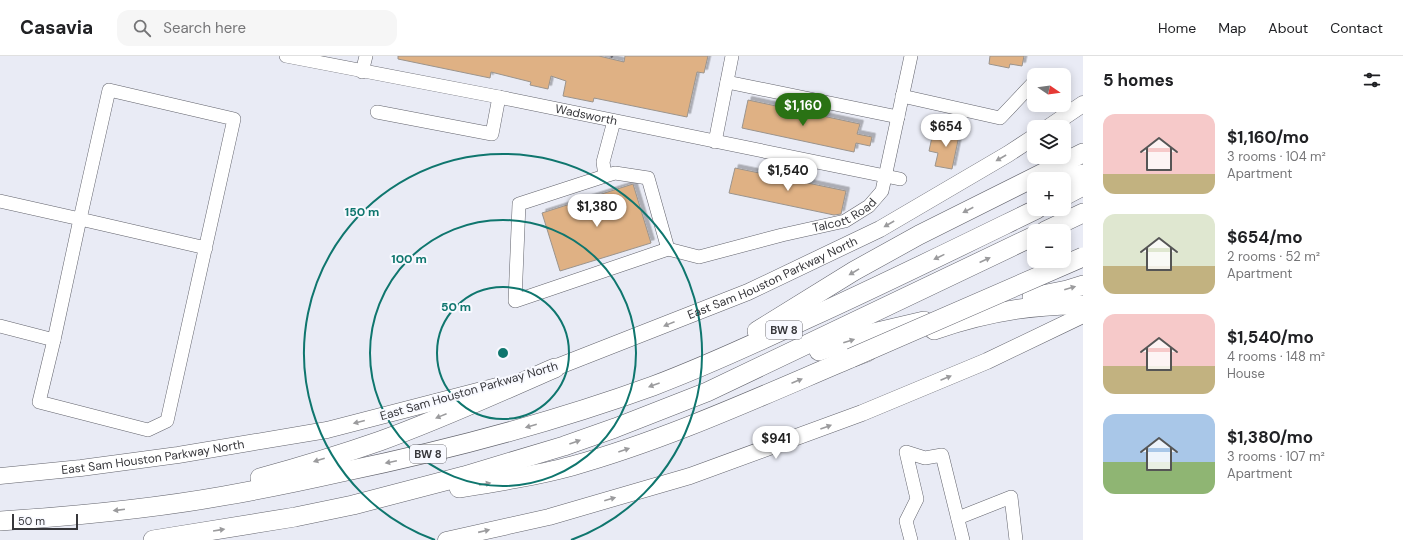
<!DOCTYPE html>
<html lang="en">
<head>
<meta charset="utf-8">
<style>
  body { margin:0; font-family:"DM Sans",sans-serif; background:#f6f6f6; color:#202124; height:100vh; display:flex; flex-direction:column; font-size:15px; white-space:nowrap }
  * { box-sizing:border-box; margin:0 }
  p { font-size:13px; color:#757577 }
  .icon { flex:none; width:22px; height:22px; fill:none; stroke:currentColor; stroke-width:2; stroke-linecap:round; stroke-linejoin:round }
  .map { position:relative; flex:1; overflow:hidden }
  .side { display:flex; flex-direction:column; background:#fff; width:320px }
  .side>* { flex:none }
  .needle { width:26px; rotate:103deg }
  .tools { position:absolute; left:1027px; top:12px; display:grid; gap:8px }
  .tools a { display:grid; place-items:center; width:44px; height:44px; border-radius:8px; background:#fff; box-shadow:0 2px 10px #0003; font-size:20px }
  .scale { position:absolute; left:12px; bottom:10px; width:66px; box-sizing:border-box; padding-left:4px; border:2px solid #37373b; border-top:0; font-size:11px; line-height:14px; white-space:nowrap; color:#37373b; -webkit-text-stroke:3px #f8f9ff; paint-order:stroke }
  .price { position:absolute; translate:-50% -34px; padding:0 9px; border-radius:14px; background:#fff; color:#222; font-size:13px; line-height:26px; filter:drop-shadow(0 1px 2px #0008) }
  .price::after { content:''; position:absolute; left:50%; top:24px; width:12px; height:9px; margin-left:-6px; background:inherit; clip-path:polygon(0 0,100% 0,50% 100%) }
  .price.on { background:#2a7214; color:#fff }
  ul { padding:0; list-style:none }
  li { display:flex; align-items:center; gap:12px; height:100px; padding:0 20px }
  li span { display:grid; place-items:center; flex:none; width:112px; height:80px; border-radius:12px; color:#555 }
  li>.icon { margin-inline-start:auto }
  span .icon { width:48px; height:48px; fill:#fffc; stroke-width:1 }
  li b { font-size:17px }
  h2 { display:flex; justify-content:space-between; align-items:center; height:48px; padding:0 20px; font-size:17px }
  header { display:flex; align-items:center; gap:24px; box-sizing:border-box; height:56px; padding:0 20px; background:#fff; border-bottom:1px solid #e0e0e0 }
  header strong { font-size:19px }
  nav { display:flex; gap:22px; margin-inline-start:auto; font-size:14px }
  .search { width:280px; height:36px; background:#f6f6f6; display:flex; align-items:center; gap:10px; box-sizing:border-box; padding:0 14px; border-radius:12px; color:#757577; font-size:15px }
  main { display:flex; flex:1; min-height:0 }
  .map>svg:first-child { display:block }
  .building { fill:#dfb184; stroke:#9b948d; filter:url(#shadow) }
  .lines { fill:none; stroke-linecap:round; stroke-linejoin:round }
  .minor-casing { stroke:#62636c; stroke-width:14 }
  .major-casing { stroke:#62636c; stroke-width:17 }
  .highway-casing { stroke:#62636c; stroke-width:20 }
  .minor { stroke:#fff; stroke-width:13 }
  .major { stroke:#fff; stroke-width:16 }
  .highway { stroke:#fff; stroke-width:19 }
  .rail { stroke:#6a6a70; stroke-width:2.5; stroke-dasharray:2 4; stroke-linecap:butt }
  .highway-bridge-casing { stroke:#62636c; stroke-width:20; stroke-linecap:butt }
  .highway-bridge { stroke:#fff; stroke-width:19 }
  .oneway { fill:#9b9b9d }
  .ring { fill:none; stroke:#0f766e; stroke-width:2 }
  .labels { text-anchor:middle; stroke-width:4; stroke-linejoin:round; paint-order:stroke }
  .shield { fill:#f8f9ff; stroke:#717176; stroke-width:1 }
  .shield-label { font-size:11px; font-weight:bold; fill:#37373b }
  .street-label { font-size:12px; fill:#37373b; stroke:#f8f9ff }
  .centre { fill:#0f766e; stroke:#f8f9ff; stroke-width:2 }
  .ring-label { font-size:12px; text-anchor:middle; font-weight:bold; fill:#0f766e; stroke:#f8f9ff; stroke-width:4; stroke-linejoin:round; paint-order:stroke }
</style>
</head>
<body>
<header>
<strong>Casavia</strong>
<div class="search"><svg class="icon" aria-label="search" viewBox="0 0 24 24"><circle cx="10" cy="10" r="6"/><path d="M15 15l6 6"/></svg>Search here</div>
<nav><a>Home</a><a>Map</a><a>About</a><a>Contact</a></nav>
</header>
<main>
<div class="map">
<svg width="1083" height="484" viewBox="0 0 1083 484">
  <defs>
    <filter id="shadow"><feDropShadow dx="3.5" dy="-3.5" stdDeviation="0" flood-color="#0004"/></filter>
  </defs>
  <rect width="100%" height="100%" fill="#e9ebf5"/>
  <g class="building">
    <polygon points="398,0 599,0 624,6 625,0 708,0 704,17 697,16 687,61 594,42 593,46 563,40 566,25 551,20 548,33 530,29 531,26 491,16 490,22 398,3"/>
    <polygon points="990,0 1024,0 1022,10 1010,8 1009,12 989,8"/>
    <polygon points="748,44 860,68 857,78 872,81 870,90 856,87 854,96 742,72"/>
    <polygon points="943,72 960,75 952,113 935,110 938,97 929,95 932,81 941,83"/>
    <polygon points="735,112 846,135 841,158 834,159 729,137"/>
    <polygon points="633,128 651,187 560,215 542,157"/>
  </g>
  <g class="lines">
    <g class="minor-casing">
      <g id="minor">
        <path id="s1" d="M 286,0 L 499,41 L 900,123"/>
        <polyline points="362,16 366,0"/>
        <polyline points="1040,19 1041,19"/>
        <polyline points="727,26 898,61"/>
        <polyline points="902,40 1000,62 1034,26"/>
        <polyline points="377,56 492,78 499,41"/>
        <polyline points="715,86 732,0"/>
        <polyline points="605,120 615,117 648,122 668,193 515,245 519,148 605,120 603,106 614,65"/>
        <polyline points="0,145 80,163 109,34 234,63 167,365 148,374 39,346 54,284 80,163 206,192"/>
        <path id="s2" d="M 668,193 L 699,201 L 782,179 L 845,165 L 869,150 L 882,135 L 911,0"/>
        <polyline points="0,270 54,284"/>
        <polyline points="958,462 1011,441 1016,484"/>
        <polyline points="911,484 906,465 917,443 906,396 925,402 942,399 963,484"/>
      </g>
    </g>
    <g class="major-casing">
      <g id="major">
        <polyline points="1049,71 1083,48"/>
        <path id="s3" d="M 544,316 L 748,236 L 880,173 L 1008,98 L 1034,81"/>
        <path id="s4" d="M 0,420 L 81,412 L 178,399 L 327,374 L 497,330"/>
        <polyline points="446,484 549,461 690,420 862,357 987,305 1083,259"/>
      </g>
    </g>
    <g class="highway-casing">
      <g id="highway">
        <polyline points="1059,123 1083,118"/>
        <polyline points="1064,140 1083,130"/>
        <polyline points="1045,175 1083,157"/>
        <polyline points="1032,241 1067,234 1083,229"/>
        <path d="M 934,274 C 983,257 1031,248 1083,249"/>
        <polyline points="757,275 854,215 919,179 1083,97"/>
        <polyline points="819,295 873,277 924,265"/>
        <path d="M 260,422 C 300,411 340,399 380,385 C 439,364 497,337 555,312"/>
        <path d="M 459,432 C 497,426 535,420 572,410 C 668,383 759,341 851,302 L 867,296"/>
        <path d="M 0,465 C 75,460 150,453 223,440 C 263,433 302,425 342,416 C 448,394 551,367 653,330 C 706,310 758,286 809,262 C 886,227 961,190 1037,153"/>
        <polyline points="153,484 295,461 353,449 464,420 564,390 615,372 707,336 1034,180"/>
      </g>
    </g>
    <use href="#minor" class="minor"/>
    <use href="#major" class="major"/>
    <use href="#highway" class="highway"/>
    <polyline class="rail" points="611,0 615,3"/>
    <g class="highway-bridge-casing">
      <polyline id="highway-bridge" points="851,302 1083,201"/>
    </g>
    <use href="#highway-bridge" class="highway-bridge"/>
  </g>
  <defs><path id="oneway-solid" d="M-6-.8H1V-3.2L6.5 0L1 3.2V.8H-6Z"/></defs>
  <g class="oneway">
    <use href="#oneway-solid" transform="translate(1001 102) rotate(150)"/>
    <use href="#oneway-solid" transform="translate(968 154) rotate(153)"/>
    <use href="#oneway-solid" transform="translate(889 168) rotate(150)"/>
    <use href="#oneway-solid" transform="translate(939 201) rotate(154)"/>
    <use href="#oneway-solid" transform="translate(985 204) rotate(-25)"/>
    <use href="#oneway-solid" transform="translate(854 216) rotate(149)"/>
    <use href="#oneway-solid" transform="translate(1070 232) rotate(-16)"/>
    <use href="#oneway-solid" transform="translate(669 268) rotate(158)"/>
    <use href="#oneway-solid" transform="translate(849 285) rotate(-17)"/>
    <use href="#oneway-solid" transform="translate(946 322) rotate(-23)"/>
    <use href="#oneway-solid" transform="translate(797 325) rotate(-23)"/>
    <use href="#oneway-solid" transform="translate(654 329) rotate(160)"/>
    <use href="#oneway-solid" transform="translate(441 360) rotate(158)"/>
    <use href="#oneway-solid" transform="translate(359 366) rotate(166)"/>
    <use href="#oneway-solid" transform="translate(531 370) rotate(164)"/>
    <use href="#oneway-solid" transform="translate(826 371) rotate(-20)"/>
    <use href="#oneway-solid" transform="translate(575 386) rotate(-20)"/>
    <use href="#oneway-solid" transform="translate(624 394) rotate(-19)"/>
    <use href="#oneway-solid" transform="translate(319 404) rotate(163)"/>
    <use href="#oneway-solid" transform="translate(391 406) rotate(168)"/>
    <use href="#oneway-solid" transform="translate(485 428) rotate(-10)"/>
    <use href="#oneway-solid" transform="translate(610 443) rotate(-16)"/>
    <use href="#oneway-solid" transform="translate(119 454) rotate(173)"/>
    <use href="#oneway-solid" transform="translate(219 474) rotate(-9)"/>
    <use href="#oneway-solid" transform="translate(484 475) rotate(-13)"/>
  </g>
  <g class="ring">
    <circle cx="503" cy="297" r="66"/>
    <circle cx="503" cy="297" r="133"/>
    <path d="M435 484A199 199 0 1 1 571 484"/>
  </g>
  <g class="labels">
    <g class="shield">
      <rect x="766" y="265" width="36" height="18" rx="3"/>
      <rect x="410" y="389" width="36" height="18" rx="3"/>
    </g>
    <g class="shield-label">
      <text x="784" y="278">BW 8</text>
      <text x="428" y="402">BW 8</text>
    </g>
    <g class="street-label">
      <text dy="4" stroke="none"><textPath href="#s1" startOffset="306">Wadsworth</textPath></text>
      <text dy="4" stroke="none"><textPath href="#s2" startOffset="184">Talcott Road</textPath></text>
      <text dy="4" stroke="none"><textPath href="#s3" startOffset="247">East Sam Houston Parkway North</textPath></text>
      <text transform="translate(469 335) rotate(-16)" y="4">East Sam Houston Parkway North</text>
      <text dy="4" stroke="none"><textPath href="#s4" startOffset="154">East Sam Houston Parkway North</textPath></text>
    </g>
  </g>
  <circle cx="503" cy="297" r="6" class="centre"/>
  <g class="ring-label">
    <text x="362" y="160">150 m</text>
    <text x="409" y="207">100 m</text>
    <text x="456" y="255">50 m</text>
  </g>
</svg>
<div class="tools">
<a><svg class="needle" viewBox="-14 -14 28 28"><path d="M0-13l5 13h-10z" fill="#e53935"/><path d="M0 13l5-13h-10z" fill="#757577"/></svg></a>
<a><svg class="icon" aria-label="layers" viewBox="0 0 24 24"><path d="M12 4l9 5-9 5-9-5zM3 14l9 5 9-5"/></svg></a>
<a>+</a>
<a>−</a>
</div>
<div class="scale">50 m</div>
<b class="price on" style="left:803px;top:71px">$1,160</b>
<b class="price" style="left:946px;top:92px">$654</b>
<b class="price" style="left:788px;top:136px">$1,540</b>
<b class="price" style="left:597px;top:172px">$1,380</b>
<b class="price" style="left:776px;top:404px">$941</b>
</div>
<section class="side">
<h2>5 homes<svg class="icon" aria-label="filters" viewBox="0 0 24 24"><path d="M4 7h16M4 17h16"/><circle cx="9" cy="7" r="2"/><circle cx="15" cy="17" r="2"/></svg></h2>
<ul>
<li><span style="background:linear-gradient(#f6c9c9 75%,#c2b280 0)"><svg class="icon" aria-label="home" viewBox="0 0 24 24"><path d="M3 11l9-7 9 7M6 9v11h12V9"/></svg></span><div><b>$1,160/mo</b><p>3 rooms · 104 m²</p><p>Apartment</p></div></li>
<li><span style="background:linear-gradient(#dfe7d0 65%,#c2b280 0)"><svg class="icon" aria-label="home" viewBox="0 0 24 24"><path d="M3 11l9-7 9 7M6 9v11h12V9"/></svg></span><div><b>$654/mo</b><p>2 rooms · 52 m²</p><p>Apartment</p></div></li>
<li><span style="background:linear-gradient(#f6c9c9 65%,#c2b280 0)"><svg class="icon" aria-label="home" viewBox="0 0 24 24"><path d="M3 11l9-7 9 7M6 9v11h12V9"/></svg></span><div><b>$1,540/mo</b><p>4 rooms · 148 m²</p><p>House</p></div></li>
<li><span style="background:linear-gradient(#a9c7e8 60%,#8fb573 0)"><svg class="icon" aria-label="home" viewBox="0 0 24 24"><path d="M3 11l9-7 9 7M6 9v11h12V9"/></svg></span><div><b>$1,380/mo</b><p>3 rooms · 107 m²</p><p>Apartment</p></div></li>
</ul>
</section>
</main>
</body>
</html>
